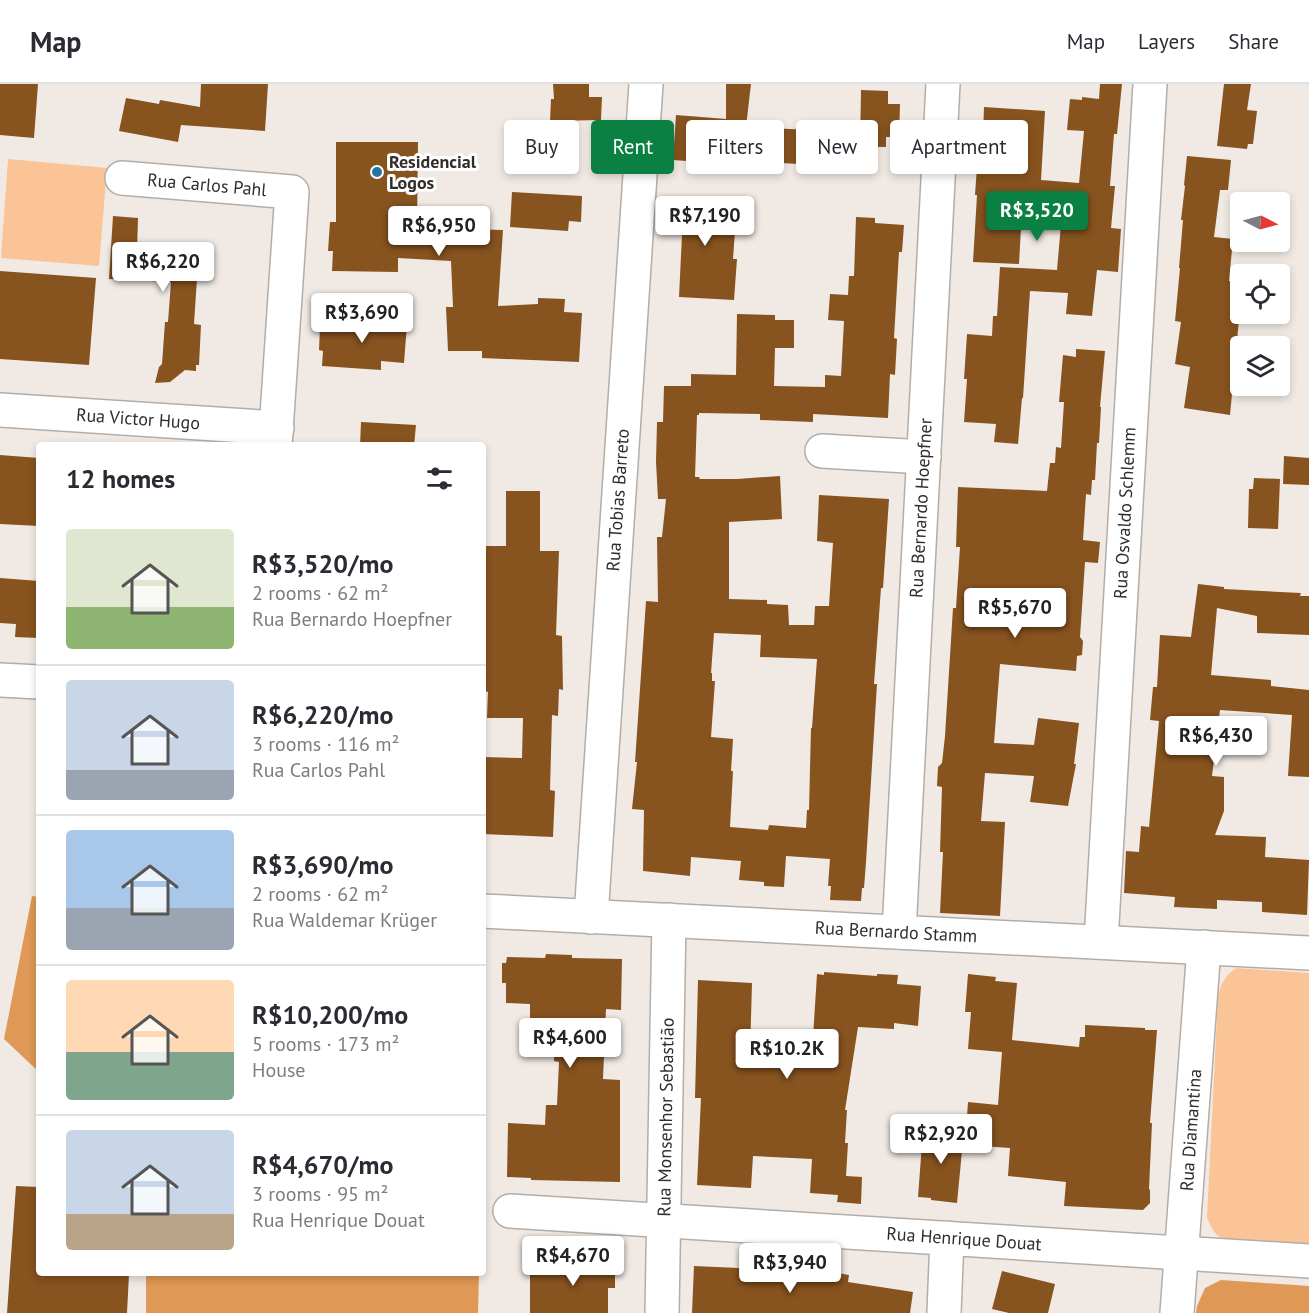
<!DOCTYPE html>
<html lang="en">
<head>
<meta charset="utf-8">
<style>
  body { margin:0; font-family:"PT Sans",sans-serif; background:#f7f7f7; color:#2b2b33; height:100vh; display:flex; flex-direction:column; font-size:22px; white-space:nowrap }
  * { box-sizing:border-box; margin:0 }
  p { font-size:20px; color:#7c7c81 }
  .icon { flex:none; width:33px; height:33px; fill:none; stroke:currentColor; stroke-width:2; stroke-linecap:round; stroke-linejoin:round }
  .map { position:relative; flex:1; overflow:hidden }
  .sheet { position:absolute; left:36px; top:358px; width:450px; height:834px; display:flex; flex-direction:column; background:#fff; border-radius:6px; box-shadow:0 3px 9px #0003 }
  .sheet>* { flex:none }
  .top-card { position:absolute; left:504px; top:36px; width:570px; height:54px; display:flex; gap:12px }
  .needle { width:39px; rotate:96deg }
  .controls { position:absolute; left:1230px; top:108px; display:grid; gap:12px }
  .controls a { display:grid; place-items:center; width:60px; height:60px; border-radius:6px; background:#fff; box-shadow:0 3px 9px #0003; font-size:30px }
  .price { position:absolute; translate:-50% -51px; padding:0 14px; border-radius:6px; background:#fff; color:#222; font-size:20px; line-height:39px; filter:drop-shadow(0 2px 3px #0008) }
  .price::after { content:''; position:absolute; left:50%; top:36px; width:18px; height:14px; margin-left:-9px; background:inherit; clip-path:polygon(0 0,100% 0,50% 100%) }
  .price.current { background:#0b8043; color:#fff }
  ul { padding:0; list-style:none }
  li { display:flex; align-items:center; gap:18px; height:150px; padding:0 30px }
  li+li { border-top:2px solid #e1e1e2 }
  li span { display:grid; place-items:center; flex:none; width:168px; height:120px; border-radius:6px; color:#555 }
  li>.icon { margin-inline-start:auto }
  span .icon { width:72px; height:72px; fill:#fffc; stroke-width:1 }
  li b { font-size:26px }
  h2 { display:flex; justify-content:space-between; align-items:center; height:72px; padding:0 30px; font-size:26px }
  .chip { padding:0 21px; border-radius:6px; background:#fff; box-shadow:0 3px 9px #0003; font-size:21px; line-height:54px }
  .chip.current { background:#0b8043; color:#fff }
  header { display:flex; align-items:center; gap:36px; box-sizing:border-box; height:84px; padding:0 30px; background:#fff; border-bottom:2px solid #e1e1e2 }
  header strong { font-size:28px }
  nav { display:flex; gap:33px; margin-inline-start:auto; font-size:21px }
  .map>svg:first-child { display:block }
  .green { fill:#fac496 }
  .forest { fill:#df9856 }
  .building { fill:#87531f; fill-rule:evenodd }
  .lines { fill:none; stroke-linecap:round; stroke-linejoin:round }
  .minor-casing { stroke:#b4ada7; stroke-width:36 }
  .minor { stroke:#fff; stroke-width:33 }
  .poi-dot { fill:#2673a6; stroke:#fff; stroke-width:2 }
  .labels { text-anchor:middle; stroke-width:6; stroke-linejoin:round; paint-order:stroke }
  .poi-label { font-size:18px; font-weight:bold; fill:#302d2b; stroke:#fff; text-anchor:start }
  .street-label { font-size:18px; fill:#302d2b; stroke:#fff }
</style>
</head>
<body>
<header>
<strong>Map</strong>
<nav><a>Map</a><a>Layers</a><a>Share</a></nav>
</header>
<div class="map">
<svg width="1309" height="1229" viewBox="0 0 1309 1229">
  <rect width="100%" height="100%" fill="#f1eae4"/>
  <g class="green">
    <polygon points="8,75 107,84 99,182 1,174"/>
    <path d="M 1236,884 L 1309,889 L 1309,1161 L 1226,1157 C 1215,1151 1211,1145 1207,1133 L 1218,913 C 1221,899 1224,893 1236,884 Z"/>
  </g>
  <g class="forest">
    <polygon points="32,812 39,813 39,988 4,955"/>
    <polygon points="146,1190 479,1190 478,1229 146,1229"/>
    <polygon points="1221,1196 1309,1202 1309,1229 1196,1229 1197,1222 1205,1204"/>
  </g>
  <g class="building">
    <polygon points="0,0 38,0 34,54 0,51"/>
    <polygon points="201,0 268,0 265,47 181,41 178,58 119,47 126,14 159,20 160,16 200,23"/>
    <polygon points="553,0 589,0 589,13 602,13 601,36 550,37 551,15 554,15"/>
    <polygon points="726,0 751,0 746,43 834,47 833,86 800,85 800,80 743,77 742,81 673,76 676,31 726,35"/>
    <polygon points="1100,0 1122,0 1117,50 1114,50 1110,102 1115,102 1111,144 1121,145 1118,188 1097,186 1092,232 1066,230 1068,209 1030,207 1023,314 1022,314 1018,360 994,358 996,340 964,338 967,295 964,295 967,250 992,252 993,232 997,232 1000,183 1057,186 1062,129 1022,126 1019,180 973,178 977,111 975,111 977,82 982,83 984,23 1045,27 1041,96 1079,99 1084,47 1067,46 1070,15 1082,16 1082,13 1099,15"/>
    <polygon points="1224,0 1251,0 1247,26 1257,27 1253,60 1248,60 1247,65 1217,62"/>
    <polygon points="861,6 888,7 888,20 900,20 899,53 886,53 886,63 860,63"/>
    <polygon points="336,58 418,58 417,142 428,143 428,144 503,146 498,222 538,220 538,214 565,215 564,228 582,229 579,278 482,274 482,267 448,267 446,223 453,223 451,177 398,174 398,188 332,187 333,167 328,167 330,138 336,138"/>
    <polygon points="1187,72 1231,76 1228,106 1220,106 1214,153 1233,155 1229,197 1240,198 1240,225 1230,331 1184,324 1190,283 1175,280 1181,238 1175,237 1180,184 1179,184 1183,136 1181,136 1185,102 1184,101"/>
    <polygon points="512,108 582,112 581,138 569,137 568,147 510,143"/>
    <polygon points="689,113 737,118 733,175 737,175 734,216 679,213 682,151 667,150 669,123 671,123 672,114 689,115"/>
    <polygon points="113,132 138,134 137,168 176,170 176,163 199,164 194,240 201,241 199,281 196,281 196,287 185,286 170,298 155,299 159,283 162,280 165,238 168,238 171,198 109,195"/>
    <path d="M 856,133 L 875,134 L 875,139 L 904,141 L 902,168 L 899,168 L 894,254 L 897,255 L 895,291 L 890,290 L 888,334 L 813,330 L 813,338 L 760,336 L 760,330 L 699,329 L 699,331 L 697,331 L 695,393 L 699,393 L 700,395 L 737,395 L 780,392 L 782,435 L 729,438 L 729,515 L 767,516 L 767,520 L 788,521 L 789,541 L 814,541 L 815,522 L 829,522 L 833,459 L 817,457 L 819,411 L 889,415 L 883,504 L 881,504 L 874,600 L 877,600 L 866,778 L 864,804 L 862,804 L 861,817 L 830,816 L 831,802 L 828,802 L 830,775 L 786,772 L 784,803 L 764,802 L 764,798 L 739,796 L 741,777 L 691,773 L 690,792 L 643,787 L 644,726 L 632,725 L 637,678 L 635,678 L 646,517 L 658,518 L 657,453 L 662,453 L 666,415 L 658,415 L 656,378 L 657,338 L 663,338 L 664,302 L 691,302 L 691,290 L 736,291 L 737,230 L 775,231 L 775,236 L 794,236 L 794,264 L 775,264 L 774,302 L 825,303 L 825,291 L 841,292 L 844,237 L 828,236 L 830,210 L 848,211 L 849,192 L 854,192 ZM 714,549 L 761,551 L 760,573 L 817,575 L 812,644 L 811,644 L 809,726 L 807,726 L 806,744 L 769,741 L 768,746 L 730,743 L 733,687 L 731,687 L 733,655 L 711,653 L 715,597 L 712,597 L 712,589 L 711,589 Z"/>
    <polygon points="0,187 96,194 89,281 0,275"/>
    <polygon points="324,235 407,240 404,279 381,277 381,286 322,282 323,267 319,266 320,243 323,243"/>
    <polygon points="1076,265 1105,267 1100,323 1101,323 1099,359 1097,359 1095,396 1092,396 1091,411 1086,410 1083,456 1100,458 1098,479 1085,478 1080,553 1083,557 1082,571 1077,572 1076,587 1000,580 994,659 1034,661 1038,634 1079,639 1074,680 1076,680 1068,722 1030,718 1034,692 985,689 981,737 1005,738 1000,832 940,829 943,768 940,768 942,703 937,702 938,683 942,679 945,652 953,524 956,524 960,463 956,463 958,403 1047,407 1050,379 1055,379 1056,363 1061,364 1064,318 1059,318 1063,271 1076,273"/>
    <polygon points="361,338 416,341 414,362 360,362"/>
    <polygon points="0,371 39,374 39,442 0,440"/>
    <polygon points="1284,372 1309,374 1309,401 1283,400"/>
    <polygon points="1254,394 1280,395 1278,445 1248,444 1249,405 1253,405"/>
    <polygon points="506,407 540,407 540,467 559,467 556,551 562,552 563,606 559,605 558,632 552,631 550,706 555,707 553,753 483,750 483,673 522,674 523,634 487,634 488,608 485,607 486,552 483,552 483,462 506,462"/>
    <polygon points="0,494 39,497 39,554 15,553 16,540 0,539"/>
    <polygon points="1198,500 1224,503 1224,505 1301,509 1300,512 1309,512 1309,551 1257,549 1257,532 1217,524 1211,591 1271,596 1271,602 1309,606 1309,693 1288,692 1292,631 1220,626 1212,692 1224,693 1224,727 1215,751 1266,753 1265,773 1309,776 1307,831 1262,828 1262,818 1217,816 1217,825 1174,823 1175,813 1124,809 1126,767 1139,768 1141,742 1149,743 1159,637 1150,636 1153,603 1157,603 1160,551 1191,553"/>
    <polygon points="546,870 572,871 572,874 622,875 621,926 606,925 603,995 620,996 620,1098 531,1096 531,1094 507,1093 508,1039 545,1041 546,1021 557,1021 559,978 554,977 554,964 542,963 543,935 530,935 530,920 506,919 506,899 502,899 502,879 506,879 507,873 545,874"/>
    <polygon points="824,888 877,892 877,890 898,891 897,900 921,902 918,942 894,939 894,945 858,943 845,1026 847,1026 845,1059 848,1059 846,1092 862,1093 861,1120 837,1118 838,1111 810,1109 812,1075 753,1072 751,1104 697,1101 701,1014 695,1014 698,896 752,899 750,969 797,971 798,966 812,969 817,890 824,891"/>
    <polygon points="968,890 996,893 995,897 1017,899 1012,956 1079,963 1080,953 1085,953 1085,941 1145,944 1145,946 1157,946 1150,1039 1152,1039 1149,1105 1150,1106 1150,1119 1143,1126 1064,1122 1066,1098 1008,1092 1010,1064 965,1061 968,1018 998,1021 1002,968 968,965 971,928 965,928"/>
    <polygon points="939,1044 964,1046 957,1119 931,1116 931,1114 918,1113 923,1046 939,1047"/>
    <polygon points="16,1102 39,1103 39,1190 129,1190 127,1229 7,1229"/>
    <polygon points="567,1174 615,1175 615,1204 608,1204 608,1229 530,1229 530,1183 567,1182"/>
    <polygon points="694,1182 739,1184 739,1185 751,1186 751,1189 814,1192 815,1185 849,1191 848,1198 913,1208 910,1229 692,1229"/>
    <polygon points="1002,1187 1055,1200 1048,1229 1009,1229 992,1225"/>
  </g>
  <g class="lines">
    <g class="minor-casing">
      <g id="minor">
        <polyline points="122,94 292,108 275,362"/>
        <polyline points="0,326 277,344"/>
        <polyline points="822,367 924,373"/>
        <polyline points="0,596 39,598"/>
        <polyline points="483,827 1309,869"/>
        <polyline points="591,833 646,0"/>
        <polyline points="899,848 943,0"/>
        <polyline points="1101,858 1150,0"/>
        <polyline points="510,1127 1309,1177"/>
        <polyline points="662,1229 669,836"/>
        <polyline points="944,1229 947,1154"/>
        <polyline points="1177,1229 1204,863"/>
      </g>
    </g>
    <use href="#minor" class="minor"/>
  </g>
  <circle class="poi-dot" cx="377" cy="88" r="6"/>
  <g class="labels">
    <g class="poi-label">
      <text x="389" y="84">Residencial<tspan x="389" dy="21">Logos</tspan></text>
    </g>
    <g class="street-label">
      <text transform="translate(207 101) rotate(5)" y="6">Rua Carlos Pahl</text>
      <text transform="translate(138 335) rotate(4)" y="6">Rua Victor Hugo</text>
      <text transform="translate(618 416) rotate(-86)" y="6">Rua Tobias Barreto</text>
      <text transform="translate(921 424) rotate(-87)" y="6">Rua Bernardo Hoepfner</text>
      <text transform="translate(1125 429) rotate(-87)" y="6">Rua Osvaldo Schlemm</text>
      <text transform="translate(896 848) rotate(3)" y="6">Rua Bernardo Stamm</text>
      <text transform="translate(666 1033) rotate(-89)" y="6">Rua Monsenhor Sebastião</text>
      <text transform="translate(1191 1046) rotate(-86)" y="6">Rua Diamantina</text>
      <text transform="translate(964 1155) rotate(4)" y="6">Rua Henrique Douat</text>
    </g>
  </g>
</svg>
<div class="controls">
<a><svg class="needle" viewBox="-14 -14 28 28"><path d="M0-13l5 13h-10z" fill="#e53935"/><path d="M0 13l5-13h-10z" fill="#7c7c81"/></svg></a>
<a><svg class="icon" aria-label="locate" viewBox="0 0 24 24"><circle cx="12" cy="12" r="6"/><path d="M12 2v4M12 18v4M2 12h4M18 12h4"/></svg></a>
<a><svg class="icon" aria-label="layers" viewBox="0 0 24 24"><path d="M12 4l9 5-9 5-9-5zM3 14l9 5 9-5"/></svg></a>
</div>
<b class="price current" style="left:1037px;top:158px">R$3,520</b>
<b class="price" style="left:705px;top:163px">R$7,190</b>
<b class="price" style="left:439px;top:173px">R$6,950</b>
<b class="price" style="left:163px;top:209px">R$6,220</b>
<b class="price" style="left:362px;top:260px">R$3,690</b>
<b class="price" style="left:1015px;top:555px">R$5,670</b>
<b class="price" style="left:1216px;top:683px">R$6,430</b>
<b class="price" style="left:570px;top:985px">R$4,600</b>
<b class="price" style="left:787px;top:996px">R$10.2K</b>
<b class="price" style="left:941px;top:1081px">R$2,920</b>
<b class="price" style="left:573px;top:1203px">R$4,670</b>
<b class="price" style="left:790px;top:1210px">R$3,940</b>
<div class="top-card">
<a class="chip">Buy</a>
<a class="chip current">Rent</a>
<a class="chip">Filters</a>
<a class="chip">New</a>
<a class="chip">Apartment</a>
</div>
<section class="sheet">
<h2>12 homes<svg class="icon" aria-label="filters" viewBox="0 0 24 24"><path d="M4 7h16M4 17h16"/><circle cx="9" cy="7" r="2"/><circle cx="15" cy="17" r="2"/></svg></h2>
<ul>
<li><span style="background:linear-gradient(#dfe7d0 65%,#8fb573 0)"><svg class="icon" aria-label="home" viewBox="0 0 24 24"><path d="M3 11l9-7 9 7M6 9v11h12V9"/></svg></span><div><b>R$3,520/mo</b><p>2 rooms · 62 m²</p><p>Rua Bernardo Hoepfner</p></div></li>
<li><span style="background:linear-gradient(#c9d6e8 75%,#9aa5b1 0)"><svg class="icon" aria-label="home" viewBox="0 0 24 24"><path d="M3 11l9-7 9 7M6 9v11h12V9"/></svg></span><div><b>R$6,220/mo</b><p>3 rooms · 116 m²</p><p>Rua Carlos Pahl</p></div></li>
<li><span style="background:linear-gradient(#a9c7e8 65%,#9aa5b1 0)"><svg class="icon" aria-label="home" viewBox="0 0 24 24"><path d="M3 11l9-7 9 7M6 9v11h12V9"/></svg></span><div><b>R$3,690/mo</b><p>2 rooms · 62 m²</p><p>Rua Waldemar Krüger</p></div></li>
<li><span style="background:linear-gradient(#ffd9b3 60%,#7fa58c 0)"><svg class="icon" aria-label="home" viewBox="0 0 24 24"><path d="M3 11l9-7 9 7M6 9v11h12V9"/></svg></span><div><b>R$10,200/mo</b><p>5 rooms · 173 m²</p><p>House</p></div></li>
<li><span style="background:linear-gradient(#c9d6e8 70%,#b9a48a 0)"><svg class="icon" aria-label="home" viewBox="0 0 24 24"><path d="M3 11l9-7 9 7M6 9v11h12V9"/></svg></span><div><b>R$4,670/mo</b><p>3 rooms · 95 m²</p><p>Rua Henrique Douat</p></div></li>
</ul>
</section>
</div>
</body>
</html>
